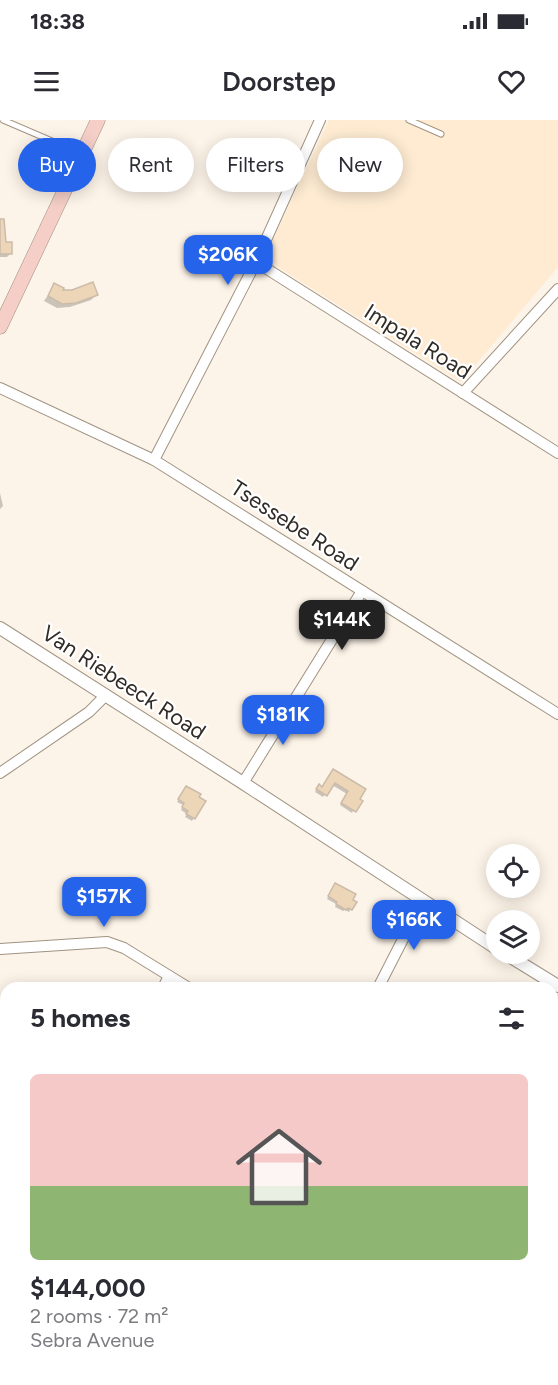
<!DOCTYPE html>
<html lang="en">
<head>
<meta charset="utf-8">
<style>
  body { margin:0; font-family:Figtree,sans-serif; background:#f2f2f3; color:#2b2b33; height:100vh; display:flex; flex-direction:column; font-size:22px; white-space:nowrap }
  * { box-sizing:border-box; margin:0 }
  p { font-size:20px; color:#7c7c81 }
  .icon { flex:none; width:33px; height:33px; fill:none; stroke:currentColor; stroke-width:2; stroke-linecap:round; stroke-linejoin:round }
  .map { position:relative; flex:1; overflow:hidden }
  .sheet { position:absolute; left:0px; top:862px; width:558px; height:404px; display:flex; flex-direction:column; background:#fff; border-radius:18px 18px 0 0; box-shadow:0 3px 15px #0003 }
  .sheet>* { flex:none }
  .hud { position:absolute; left:18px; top:18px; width:522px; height:54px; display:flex; gap:12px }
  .tools { position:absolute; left:486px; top:724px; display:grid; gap:12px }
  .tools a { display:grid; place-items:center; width:54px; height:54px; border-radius:50%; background:#fff; box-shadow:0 3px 15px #0003; font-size:30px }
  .price { position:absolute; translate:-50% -51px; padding:0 14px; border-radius:12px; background:#2563eb; color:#fff; font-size:20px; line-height:39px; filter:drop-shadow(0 2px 3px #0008) }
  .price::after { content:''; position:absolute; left:50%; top:36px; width:18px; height:14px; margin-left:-9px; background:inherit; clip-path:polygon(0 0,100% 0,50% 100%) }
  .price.current { background:#222; color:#fff }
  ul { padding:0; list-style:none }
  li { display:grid; align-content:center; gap:12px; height:318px; padding:0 30px }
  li+li { border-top:2px solid #e1e1e2 }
  li span { display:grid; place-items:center; height:186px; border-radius:9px; color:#555 }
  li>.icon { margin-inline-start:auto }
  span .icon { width:108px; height:108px; fill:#fffc; stroke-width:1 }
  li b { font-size:26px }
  h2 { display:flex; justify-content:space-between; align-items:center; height:72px; padding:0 30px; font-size:26px }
  .chip { padding:0 21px; border-radius:27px; background:#fff; box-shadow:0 3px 15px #0003; font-size:21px; line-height:54px }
  .chip.current { background:#2563eb; color:#fff }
  .status { display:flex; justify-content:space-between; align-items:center; height:42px; padding:0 30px; background:#fff; direction:ltr }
  .status svg { height:16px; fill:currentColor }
  header { display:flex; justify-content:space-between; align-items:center; height:78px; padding:0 30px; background:#fff; font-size:27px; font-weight:600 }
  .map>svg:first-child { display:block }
  .built { fill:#feebd2 }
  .shadow { fill:#0003 }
  .building { fill:#edd5b8; stroke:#cbbcaa; stroke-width:1.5 }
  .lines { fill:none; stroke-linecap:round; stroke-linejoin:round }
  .service-casing { stroke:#a09382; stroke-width:7 }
  .minor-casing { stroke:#a09382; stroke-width:12 }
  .tertiary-casing { stroke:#a09382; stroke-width:14 }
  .secondary-casing { stroke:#a09382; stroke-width:15 }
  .service { stroke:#fff; stroke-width:5 }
  .minor { stroke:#fff; stroke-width:10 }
  .tertiary { stroke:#fff; stroke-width:12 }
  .secondary { stroke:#f4cec7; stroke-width:14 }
  .labels { text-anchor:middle; stroke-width:4.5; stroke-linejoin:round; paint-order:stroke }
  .street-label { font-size:22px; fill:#302b24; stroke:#fff }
</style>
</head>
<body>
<div class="status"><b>18:38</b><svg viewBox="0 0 49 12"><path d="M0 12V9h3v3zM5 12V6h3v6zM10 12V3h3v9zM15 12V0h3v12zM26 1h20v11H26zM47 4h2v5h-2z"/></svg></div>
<header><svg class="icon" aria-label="menu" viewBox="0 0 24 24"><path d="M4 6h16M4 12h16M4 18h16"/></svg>Doorstep<svg class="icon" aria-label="heart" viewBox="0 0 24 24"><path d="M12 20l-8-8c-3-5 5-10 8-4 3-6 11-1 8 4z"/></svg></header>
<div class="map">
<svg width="558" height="1265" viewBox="0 0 558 1265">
  <rect width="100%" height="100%" fill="#fdf4e9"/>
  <polygon class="built" points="329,0 558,0 558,147 461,262 276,146 268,130"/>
  <g class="shadow">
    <polygon points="0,101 4,124 11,133 7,137 0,137"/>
    <polygon points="55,165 61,171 96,175 91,180 70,187 57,188 44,181"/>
    <polygon points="0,373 3,386 0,389"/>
    <polygon points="332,653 358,680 352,693 340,685 347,674 332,665 323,677 315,672 317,668 322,668"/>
    <polygon points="184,670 204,681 192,701 185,697 187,694 181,690 183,685 177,682"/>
    <polygon points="333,767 355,783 349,792 345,790 343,791 335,787 336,784 327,779"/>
  </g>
  <g class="building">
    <polygon points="0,99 4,99 6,122 12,122 12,134 0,134"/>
    <polygon points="93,162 98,175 76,183 62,184 48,176 54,163 64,168 63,170 72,170"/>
    <polygon points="333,649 366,669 360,679 363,681 356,692 341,683 348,671 335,663 327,676 316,669 319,664 322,667"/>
    <polygon points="186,666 201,674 199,677 206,681 195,699 186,694 188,691 182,687 184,683 178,679"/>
    <polygon points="335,763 356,774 353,780 357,782 352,790 348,788 346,790 336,784 337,782 328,776"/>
  </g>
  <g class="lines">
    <g class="service-casing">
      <g id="service">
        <polyline points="3,0 80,33"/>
        <polyline points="409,0 441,14"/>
        <polyline points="0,1254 6,1241"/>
      </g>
    </g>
    <g class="minor-casing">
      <g id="minor">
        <polyline points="256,142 558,333"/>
        <polyline points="0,268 154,340 558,594"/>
        <polyline points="463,273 558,169"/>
        <polyline points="154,340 256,142 320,0"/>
        <polyline points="0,653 89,592 106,575"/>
        <polyline points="243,663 362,471"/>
        <polyline points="0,829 107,822 124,828 189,868"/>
        <polyline points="163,868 169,856"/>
        <polyline points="378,868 423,780"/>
        <polyline points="0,987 6,990"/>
        <polyline points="0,1201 6,1189"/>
        <polyline points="0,1233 6,1236"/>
        <polyline points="54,1260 65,1265"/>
        <polyline points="496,1260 506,1265"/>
        <polyline points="232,1265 235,1260"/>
        <polyline points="375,1265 378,1260"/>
      </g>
    </g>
    <g class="tertiary-casing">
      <g id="tertiary">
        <polyline points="0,508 243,663 496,828"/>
        <polyline points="506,834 558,866"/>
      </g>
    </g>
    <g class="secondary-casing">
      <polyline id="secondary" points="0,207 98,0"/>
    </g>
    <use href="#service" class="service"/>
    <use href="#minor" class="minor"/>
    <use href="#tertiary" class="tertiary"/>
    <use href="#secondary" class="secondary"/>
  </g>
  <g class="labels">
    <g class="street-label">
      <text transform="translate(418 221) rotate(32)" y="8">Impala Road</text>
      <text transform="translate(295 405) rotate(33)" y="8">Tsessebe Road</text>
      <text transform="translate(124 562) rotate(33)" y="8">Van Riebeeck Road</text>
    </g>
  </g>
</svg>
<div class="tools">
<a><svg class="icon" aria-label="locate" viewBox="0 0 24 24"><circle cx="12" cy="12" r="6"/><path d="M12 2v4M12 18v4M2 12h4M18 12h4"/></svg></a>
<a><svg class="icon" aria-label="layers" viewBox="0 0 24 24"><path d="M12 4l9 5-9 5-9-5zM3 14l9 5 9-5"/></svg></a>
</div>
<b class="price" style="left:228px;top:166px">$206K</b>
<b class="price current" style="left:342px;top:531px">$144K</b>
<b class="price" style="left:283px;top:626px">$181K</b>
<b class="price" style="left:104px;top:808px">$157K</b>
<b class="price" style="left:414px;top:831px">$166K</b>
<div class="hud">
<a class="chip current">Buy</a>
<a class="chip">Rent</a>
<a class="chip">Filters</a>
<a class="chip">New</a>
</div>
<section class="sheet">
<h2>5 homes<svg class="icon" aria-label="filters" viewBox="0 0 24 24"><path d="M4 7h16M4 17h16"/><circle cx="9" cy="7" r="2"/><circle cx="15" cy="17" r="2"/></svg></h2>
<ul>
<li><span style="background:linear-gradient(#f6c9c9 60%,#8fb573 0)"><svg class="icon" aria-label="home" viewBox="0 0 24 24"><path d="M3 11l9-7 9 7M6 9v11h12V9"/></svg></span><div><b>$144,000</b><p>2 rooms · 72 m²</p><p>Sebra Avenue</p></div></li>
</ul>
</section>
</div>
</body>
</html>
